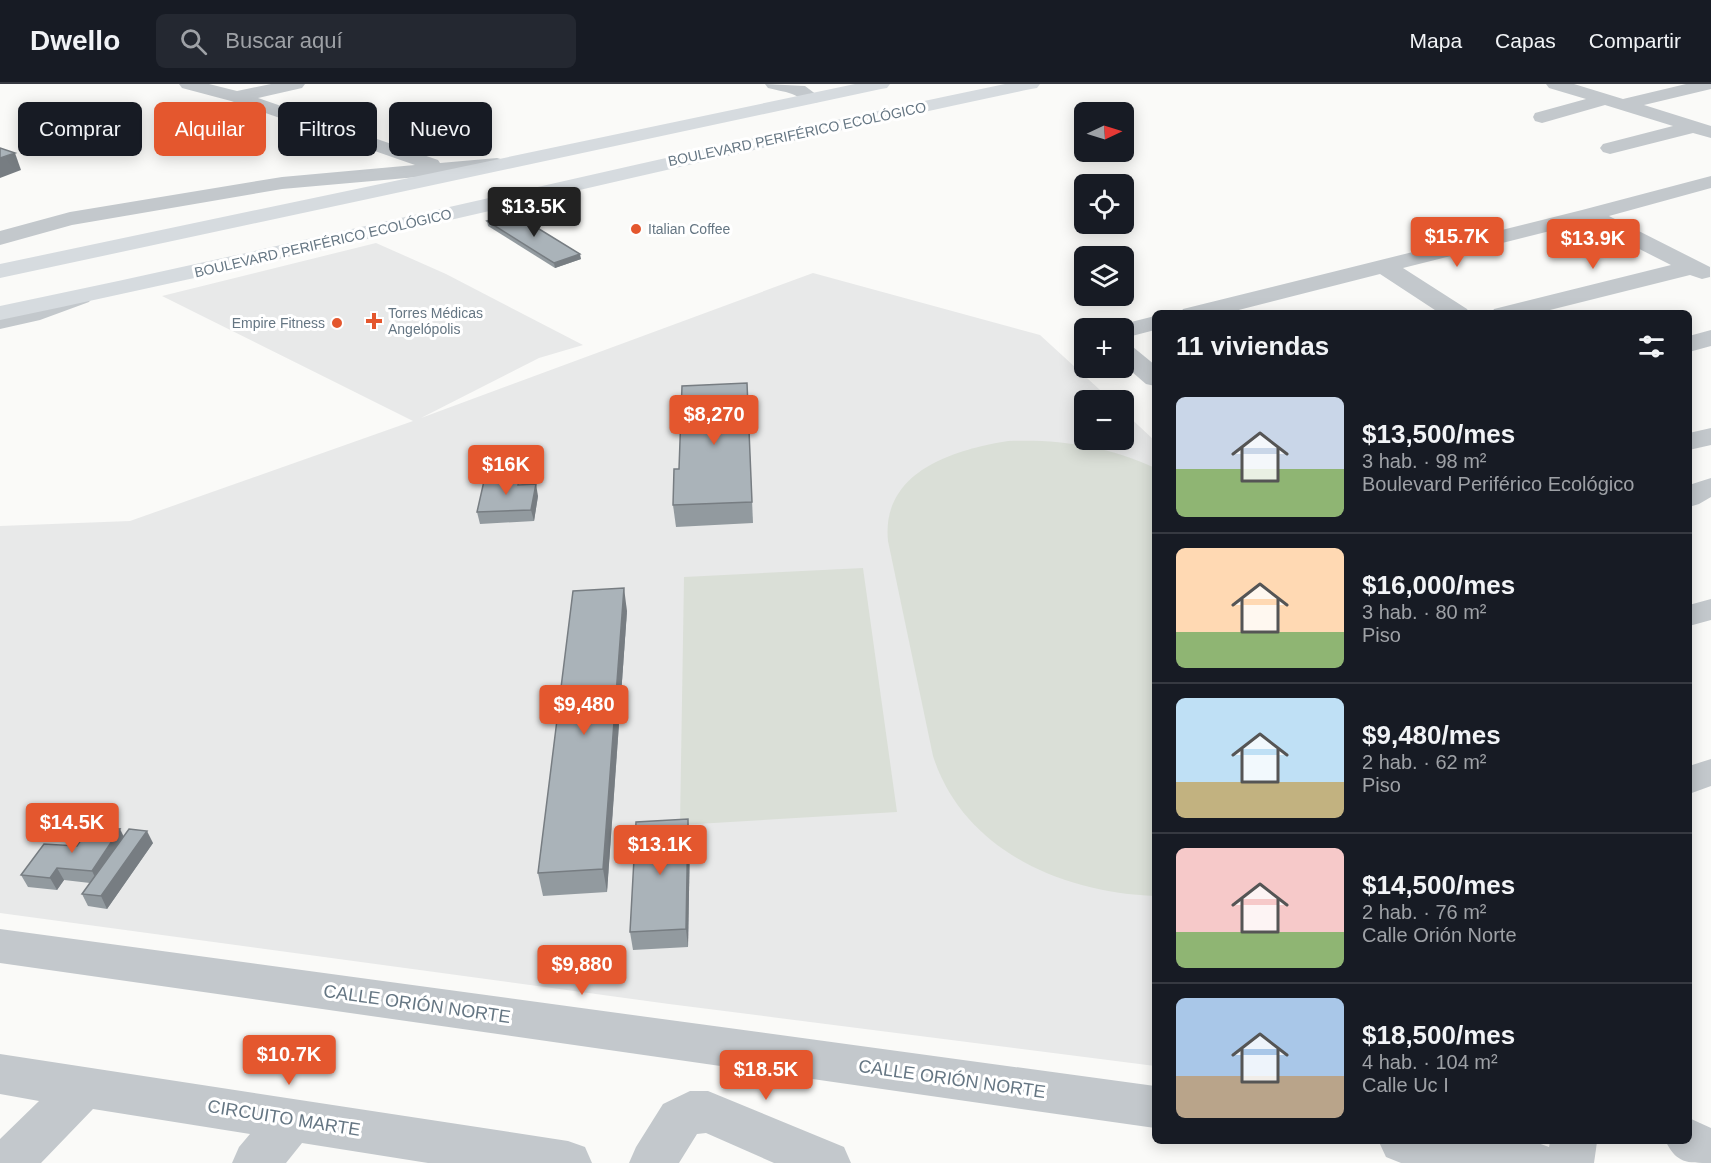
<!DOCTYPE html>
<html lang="es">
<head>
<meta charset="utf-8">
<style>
  body { margin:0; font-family:Arial,sans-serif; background:#242831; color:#f1f3f6; height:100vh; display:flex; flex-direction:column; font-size:22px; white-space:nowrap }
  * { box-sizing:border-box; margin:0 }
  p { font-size:20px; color:#9ea1a6 }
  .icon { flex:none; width:33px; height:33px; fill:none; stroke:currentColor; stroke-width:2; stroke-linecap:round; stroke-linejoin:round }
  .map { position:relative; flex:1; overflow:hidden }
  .side { position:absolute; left:1152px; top:226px; width:540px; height:834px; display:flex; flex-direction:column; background:#171b24; border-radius:9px; box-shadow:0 3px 15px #0003 }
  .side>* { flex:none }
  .hud { position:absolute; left:18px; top:18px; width:570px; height:54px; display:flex; gap:12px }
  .needle { width:39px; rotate:86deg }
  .buttons { position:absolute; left:1074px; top:18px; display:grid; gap:12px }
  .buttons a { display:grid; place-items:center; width:60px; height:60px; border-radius:9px; background:#171b24; box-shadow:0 3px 15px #0003; font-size:30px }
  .price { position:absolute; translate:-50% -51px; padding:0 14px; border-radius:6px; background:#e4572e; color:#fff; font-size:20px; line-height:39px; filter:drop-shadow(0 2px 3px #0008) }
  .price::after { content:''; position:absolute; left:50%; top:36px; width:18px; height:14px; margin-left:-9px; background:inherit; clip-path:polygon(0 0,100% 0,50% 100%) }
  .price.active { background:#222; color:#fff }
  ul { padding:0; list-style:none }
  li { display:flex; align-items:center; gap:18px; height:150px; padding:0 24px }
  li+li { border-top:2px solid #363941 }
  li span { display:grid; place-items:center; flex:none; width:168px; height:120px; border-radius:9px; color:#555 }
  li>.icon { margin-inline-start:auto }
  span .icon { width:72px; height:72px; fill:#fffc; stroke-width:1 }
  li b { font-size:26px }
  h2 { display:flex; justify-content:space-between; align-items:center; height:72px; padding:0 24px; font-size:26px }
  .chip { padding:0 21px; border-radius:9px; background:#171b24; box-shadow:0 3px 15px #0003; font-size:21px; line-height:54px }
  .chip.active { background:#e4572e; color:#fff }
  header { display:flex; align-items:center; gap:36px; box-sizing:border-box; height:84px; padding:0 30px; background:#171b24; border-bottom:2px solid #363941 }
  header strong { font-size:28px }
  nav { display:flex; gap:33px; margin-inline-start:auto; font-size:21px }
  .search { width:420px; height:54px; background:#242831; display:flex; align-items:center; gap:15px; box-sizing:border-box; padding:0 21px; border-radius:9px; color:#9ea1a6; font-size:22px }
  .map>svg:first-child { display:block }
  .built { fill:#e8e9e9 }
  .green { fill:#dadfd7 }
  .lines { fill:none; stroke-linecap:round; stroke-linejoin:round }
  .minor { fill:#c3c8cc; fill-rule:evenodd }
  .highway { fill:#d6dbdf; fill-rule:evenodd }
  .wall { fill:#929a9f }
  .shaded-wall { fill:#777d82 }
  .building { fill:#aab3b9; stroke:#777d82; stroke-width:1.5 }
  .poi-dot { fill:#e4572e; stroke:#fff; stroke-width:2 }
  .labels { text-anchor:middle; stroke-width:6; stroke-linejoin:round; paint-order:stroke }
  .far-street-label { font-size:14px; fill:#657683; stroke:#fff }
  .far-poi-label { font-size:14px; fill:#657683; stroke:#fff; text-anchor:start }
  .near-street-label { font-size:18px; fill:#657683; stroke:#fff }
</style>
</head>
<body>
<header>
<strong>Dwello</strong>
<div class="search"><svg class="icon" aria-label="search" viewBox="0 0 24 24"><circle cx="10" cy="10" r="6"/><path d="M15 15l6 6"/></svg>Buscar aquí</div>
<nav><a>Mapa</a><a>Capas</a><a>Compartir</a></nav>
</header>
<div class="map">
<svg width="1711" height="1079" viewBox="0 0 1711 1079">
  <rect width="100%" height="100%" fill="#fafaf8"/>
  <polygon class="built" points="376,159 446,190 583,261 539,274 421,334 813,189 1040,251 1111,316 1084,316 1084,356 1124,356 1124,328 1155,357 1155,982 669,920 0,829 0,442 130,437 413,337 162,212"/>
  <g class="green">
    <path d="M 1008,357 C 1060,355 1108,362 1155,384 L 1155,812 C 1062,809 963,766 933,672 L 888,457 C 881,388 952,366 1008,357 Z"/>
    <polygon points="863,484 897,728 680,741 684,493"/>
  </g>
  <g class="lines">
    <g class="minor">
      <polygon points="179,0 209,0 237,7 271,0 305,0 302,4 258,14 438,76 440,79 497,74 504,76 507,80 504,84 497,86 282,105 72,141 0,161 0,147 70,128 282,93 415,81 231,17 182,4"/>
      <path d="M 765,0 L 805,2 L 821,14 L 818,18 C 807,21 802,14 792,10 C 784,7 775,6 768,4 Z"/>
      <polygon points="1546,0 1574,0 1623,15 1686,0 1711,0 1711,5 1644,21 1711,42 1711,54 1693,49 1610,70 1603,68 1600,64 1603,60 1673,42 1605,21 1542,39 1535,37 1533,33 1535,29 1586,15 1549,4"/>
      <polygon points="1711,92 1711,104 1609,132 1710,183 1710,193 1702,195 1690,191 1534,230 1491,230 1494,225 1671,181 1586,138 1403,184 1467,225 1470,230 1441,230 1380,190 1223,230 1180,230 1183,225 1582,126"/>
      <polygon points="81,206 89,208 93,213 89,218 40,236 0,245 0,231 24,225"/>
      <polygon points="1155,232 1155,246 1124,254 1124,244 1113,244 1115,242"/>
      <polygon points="1711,246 1711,262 1689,268 1689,252"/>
      <polygon points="1124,260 1133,263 1155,281 1155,302 1146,300 1124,281"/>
      <polygon points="1711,344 1711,361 1689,366 1689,349"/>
      <polygon points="1711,394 1711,413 1699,420 1689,423 1689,401"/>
      <polygon points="1711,515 1711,536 1689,542 1689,521"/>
      <polygon points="1711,675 1711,702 1689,710 1689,682"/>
      <polygon points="0,845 1155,1002 1155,1044 0,879"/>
      <polygon points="0,970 568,1057 585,1063 592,1079 428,1079 302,1059 286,1079 232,1079 239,1063 250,1050 93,1025 41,1079 0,1079 0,1055 39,1017 0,1010"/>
      <polygon points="690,1007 708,1007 844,1063 851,1079 774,1079 706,1049 697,1050 679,1079 629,1079 636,1063 663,1020"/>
      <path d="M 1689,1034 L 1711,1044 L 1711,1079 C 1686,1079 1677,1079 1666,1058 L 1689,1058 Z"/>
      <polygon points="1379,1058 1535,1058 1549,1063 1550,1058 1597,1058 1594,1079 1401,1079 1386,1073"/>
    </g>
    <g class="highway">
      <polygon points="855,0 890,0 887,4 881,5 0,194 0,180"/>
      <path d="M 1005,0 L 1040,0 L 1037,4 L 1031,5 C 686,78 345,164 0,236 L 0,222 C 336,152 669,70 1005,0 Z"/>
    </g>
  </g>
  <g class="wall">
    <polygon points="487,137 581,175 555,184 488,142"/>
    <polygon points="747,299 753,439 676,443 673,421 679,385"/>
    <polygon points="521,401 538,412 534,437 480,440 477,428"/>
    <polygon points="627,527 607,808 543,812 538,789"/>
    <polygon points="123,752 153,759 107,825 88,822 82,810 90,799 64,796 57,806 28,803 21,791 77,762"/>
    <polygon points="690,753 688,863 633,866 630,848"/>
  </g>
  <g class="shaded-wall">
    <polygon points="15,69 21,86 0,94 0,74"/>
    <polygon points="580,170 581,175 555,184 554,179"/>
    <polygon points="536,400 538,412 534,437 531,426"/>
    <polygon points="624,504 627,527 607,808 603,785"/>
    <polygon points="688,735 690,753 688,863 686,845"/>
    <polygon points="120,745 126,757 98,799 92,787"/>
    <polygon points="147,747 153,759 107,825 101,812"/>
    <polygon points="57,784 64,796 57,806 50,794"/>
  </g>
  <g class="building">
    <polygon points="0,64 15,69 0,74"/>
    <polygon points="513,129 580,170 554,179 487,137"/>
    <polygon points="747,299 752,418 673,421 674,385 679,385 682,302"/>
    <polygon points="519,395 518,401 536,400 531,426 477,428 484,397"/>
    <polygon points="624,504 603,785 538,789 573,507"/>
    <polygon points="688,735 686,845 630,848 636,738"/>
    <polygon points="90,743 120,745 92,787 57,784 50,794 21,791 44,760 77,762"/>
    <polygon points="129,745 147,747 101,812 82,810"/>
  </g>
  <g class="poi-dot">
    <circle cx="636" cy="145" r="6"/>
    <path d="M371 228h6v6h6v6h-6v6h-6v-6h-6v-6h6z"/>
    <circle cx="337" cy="239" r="6"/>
  </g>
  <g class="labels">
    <g class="far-street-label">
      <text transform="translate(797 50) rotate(-12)" y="5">BOULEVARD PERIFÉRICO ECOLÓGICO</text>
      <text transform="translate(323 159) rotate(-13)" y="5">BOULEVARD PERIFÉRICO ECOLÓGICO</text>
    </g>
    <g class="far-poi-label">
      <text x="648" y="150">Italian Coffee</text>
      <text x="388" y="234">Torres Médicas<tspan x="388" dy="16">Angelópolis</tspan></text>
      <text x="325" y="244" text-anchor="end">Empire Fitness</text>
    </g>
    <g class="near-street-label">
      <text transform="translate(417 920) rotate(8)" y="6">CALLE ORIÓN NORTE</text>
      <text transform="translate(952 995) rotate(8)" y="6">CALLE ORIÓN NORTE</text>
      <text transform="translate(284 1034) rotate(9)" y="6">CIRCUITO MARTE</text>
    </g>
  </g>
</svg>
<div class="buttons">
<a><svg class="needle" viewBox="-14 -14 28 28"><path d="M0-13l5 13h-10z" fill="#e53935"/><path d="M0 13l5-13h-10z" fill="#9ea1a6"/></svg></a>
<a><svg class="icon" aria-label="locate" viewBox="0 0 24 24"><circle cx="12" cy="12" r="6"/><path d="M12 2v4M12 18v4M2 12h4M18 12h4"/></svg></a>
<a><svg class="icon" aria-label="layers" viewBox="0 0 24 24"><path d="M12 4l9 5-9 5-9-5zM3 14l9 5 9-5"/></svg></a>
<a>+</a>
<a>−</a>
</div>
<b class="price active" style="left:534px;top:154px">$13.5K</b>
<b class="price" style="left:1457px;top:184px">$15.7K</b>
<b class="price" style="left:1593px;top:186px">$13.9K</b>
<b class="price" style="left:714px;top:362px">$8,270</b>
<b class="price" style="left:506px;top:412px">$16K</b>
<b class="price" style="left:584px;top:652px">$9,480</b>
<b class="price" style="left:72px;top:770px">$14.5K</b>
<b class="price" style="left:660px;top:792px">$13.1K</b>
<b class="price" style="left:582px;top:912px">$9,880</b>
<b class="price" style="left:289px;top:1002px">$10.7K</b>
<b class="price" style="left:766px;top:1017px">$18.5K</b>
<div class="hud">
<a class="chip">Comprar</a>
<a class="chip active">Alquilar</a>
<a class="chip">Filtros</a>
<a class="chip">Nuevo</a>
</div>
<section class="side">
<h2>11 viviendas<svg class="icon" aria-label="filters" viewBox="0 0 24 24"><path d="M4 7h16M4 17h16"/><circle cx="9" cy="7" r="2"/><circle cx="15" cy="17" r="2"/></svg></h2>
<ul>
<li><span style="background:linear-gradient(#c9d6e8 60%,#8fb573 0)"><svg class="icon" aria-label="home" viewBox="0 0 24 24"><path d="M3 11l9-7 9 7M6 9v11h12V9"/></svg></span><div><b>$13,500/mes</b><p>3 hab. · 98 m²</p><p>Boulevard Periférico Ecológico</p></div></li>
<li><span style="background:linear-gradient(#ffd9b3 70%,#8fb573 0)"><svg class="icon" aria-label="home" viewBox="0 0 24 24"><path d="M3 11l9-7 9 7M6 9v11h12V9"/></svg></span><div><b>$16,000/mes</b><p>3 hab. · 80 m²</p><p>Piso</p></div></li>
<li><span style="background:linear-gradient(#bfe0f5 70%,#c2b280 0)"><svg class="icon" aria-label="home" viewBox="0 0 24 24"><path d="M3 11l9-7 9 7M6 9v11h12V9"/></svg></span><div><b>$9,480/mes</b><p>2 hab. · 62 m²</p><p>Piso</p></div></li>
<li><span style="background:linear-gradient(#f6c9c9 70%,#8fb573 0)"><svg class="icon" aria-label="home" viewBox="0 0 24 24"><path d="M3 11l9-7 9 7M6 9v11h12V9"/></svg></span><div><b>$14,500/mes</b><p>2 hab. · 76 m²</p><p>Calle Orión Norte</p></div></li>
<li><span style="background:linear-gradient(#a9c7e8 65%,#b9a48a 0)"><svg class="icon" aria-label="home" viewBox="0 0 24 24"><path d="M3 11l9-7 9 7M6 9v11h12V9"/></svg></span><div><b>$18,500/mes</b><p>4 hab. · 104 m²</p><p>Calle Uc I</p></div></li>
</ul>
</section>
</div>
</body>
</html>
